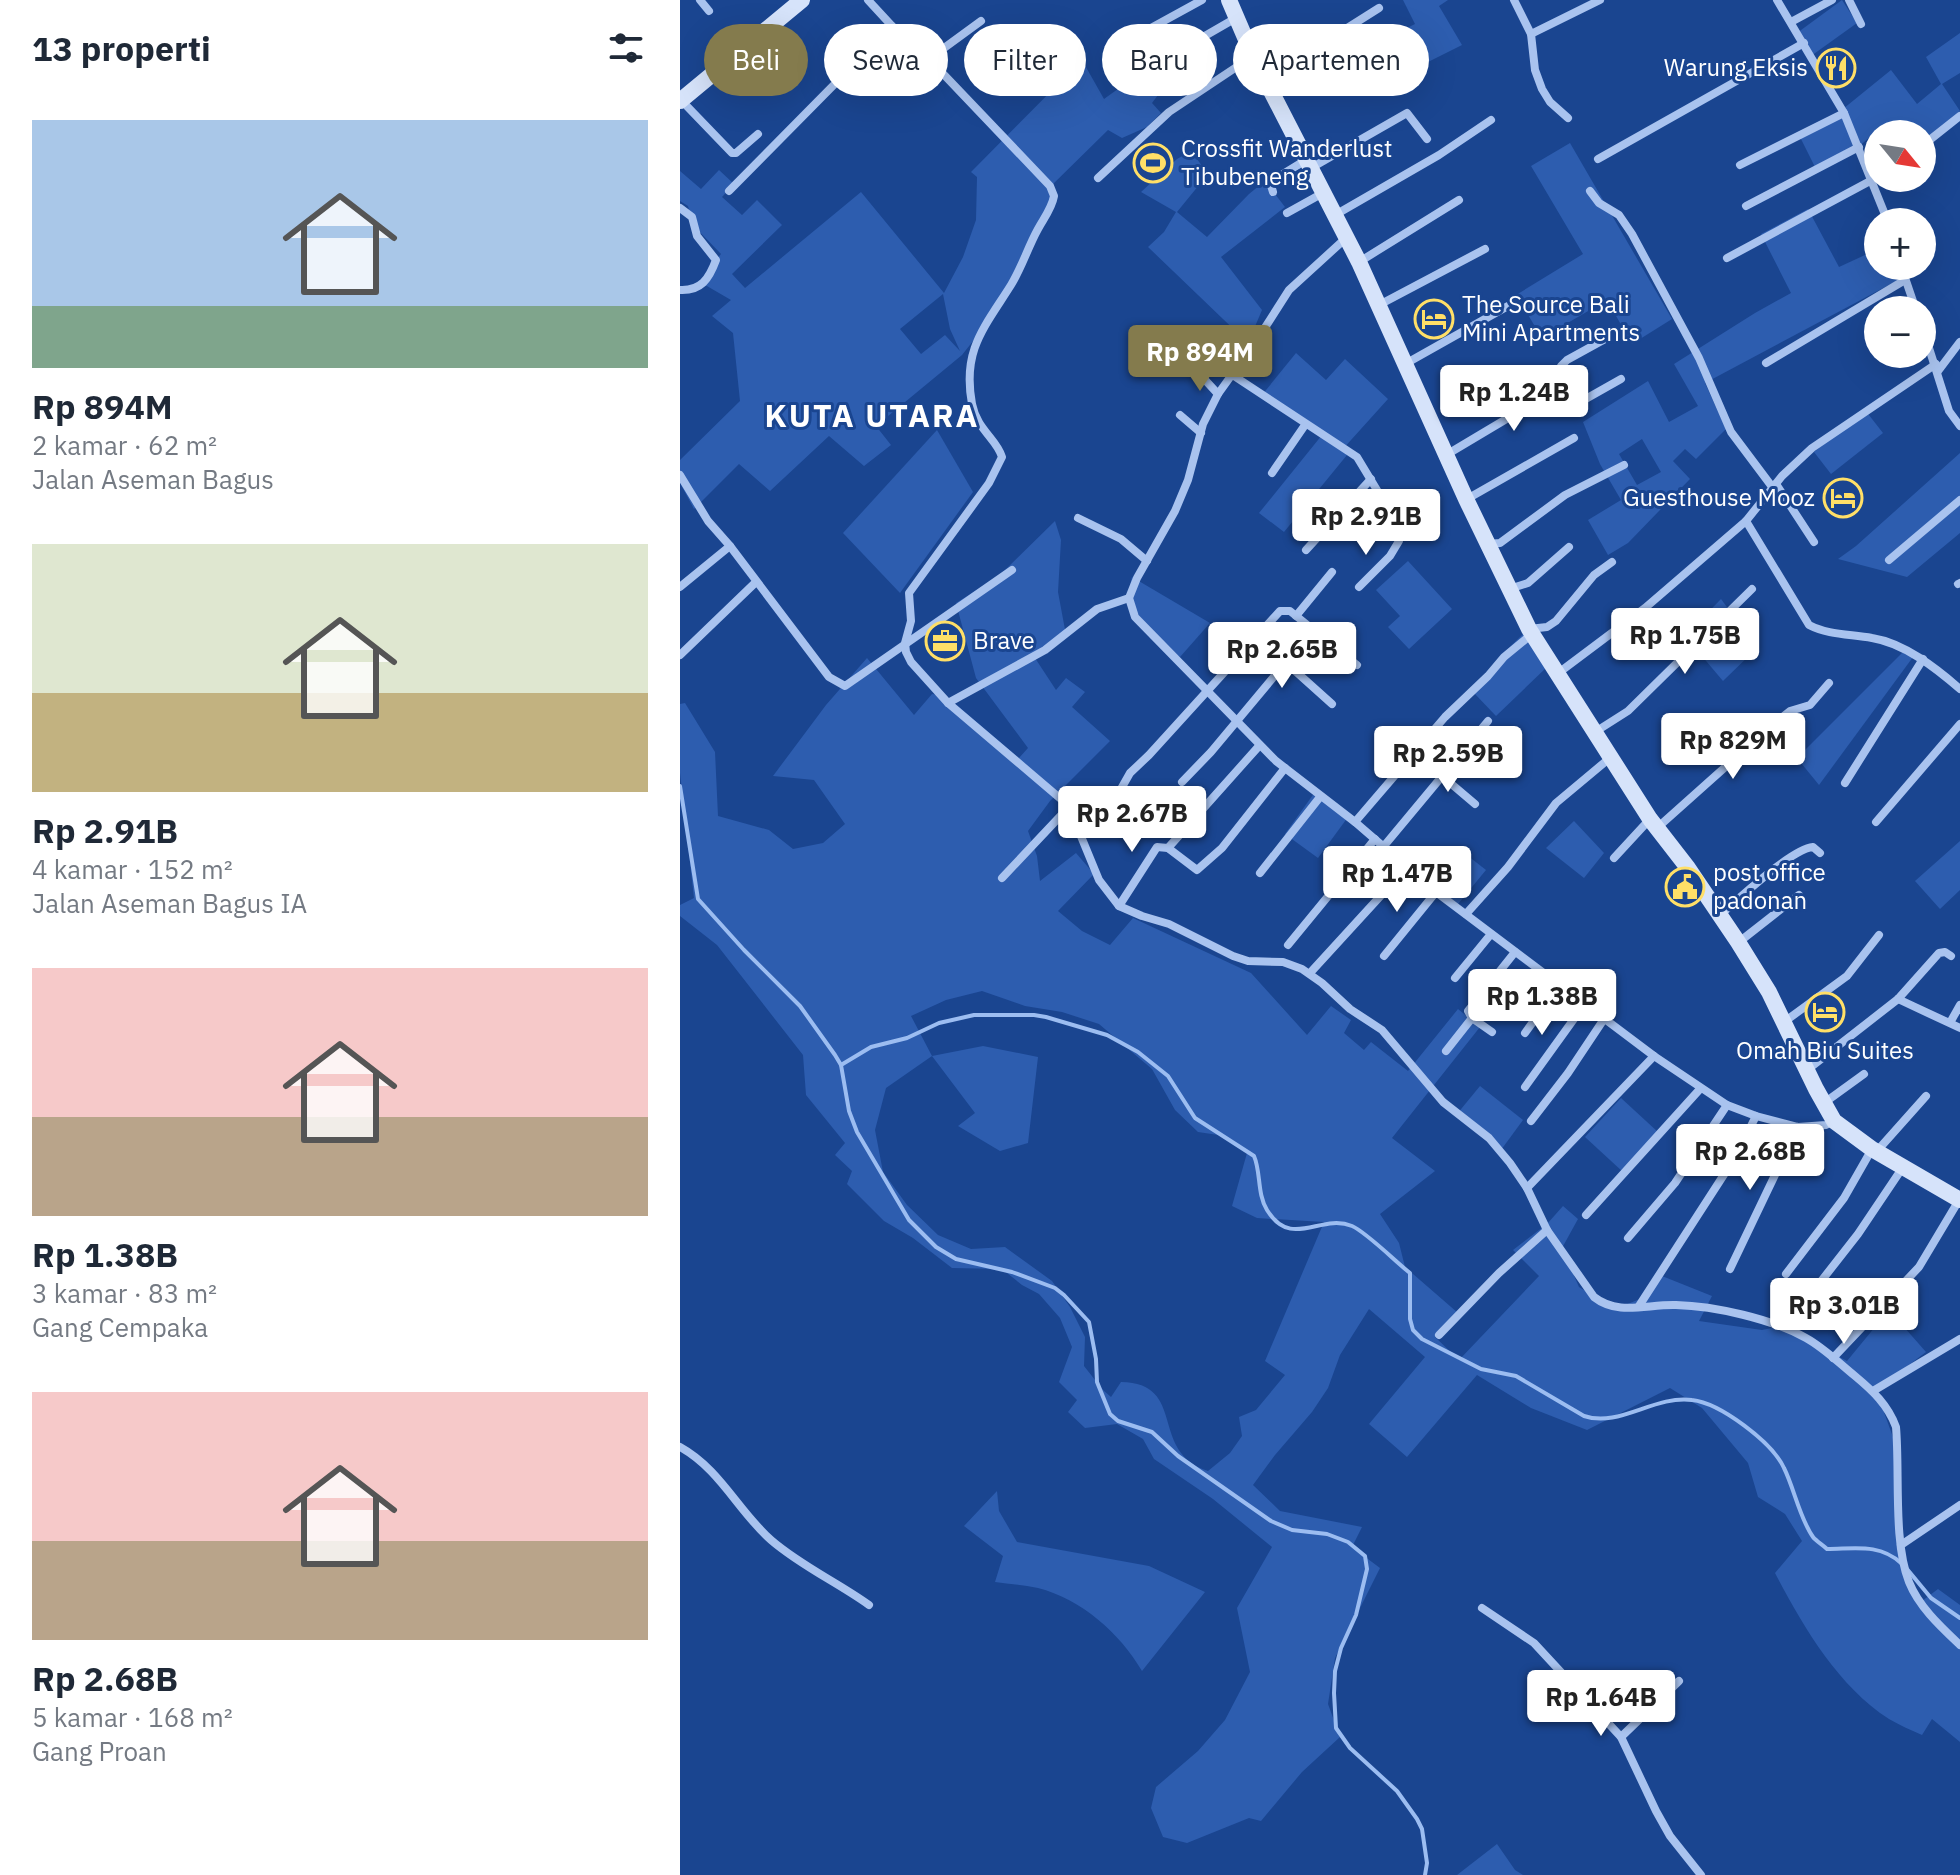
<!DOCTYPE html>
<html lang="id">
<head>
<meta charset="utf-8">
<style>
  body { margin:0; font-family:"IBM Plex Sans",sans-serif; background:#f2f2f3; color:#1f2937; height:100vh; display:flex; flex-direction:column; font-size:30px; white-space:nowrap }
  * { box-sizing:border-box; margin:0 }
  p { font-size:26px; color:#747a83 }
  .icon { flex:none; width:44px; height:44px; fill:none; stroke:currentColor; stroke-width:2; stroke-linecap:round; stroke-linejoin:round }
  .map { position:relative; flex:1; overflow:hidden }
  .side { display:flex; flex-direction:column; background:#fff; width:680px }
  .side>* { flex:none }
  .top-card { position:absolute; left:24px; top:24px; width:760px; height:72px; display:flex; gap:16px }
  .needle { width:52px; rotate:120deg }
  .fabs { position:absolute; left:1184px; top:120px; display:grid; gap:16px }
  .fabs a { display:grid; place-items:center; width:72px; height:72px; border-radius:50%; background:#fff; box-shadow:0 8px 32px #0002; font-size:40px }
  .price { position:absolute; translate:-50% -68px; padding:0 18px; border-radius:8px; background:#fff; color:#222; font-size:26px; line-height:52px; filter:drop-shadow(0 2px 4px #0008) }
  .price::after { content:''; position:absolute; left:50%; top:48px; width:24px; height:18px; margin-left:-12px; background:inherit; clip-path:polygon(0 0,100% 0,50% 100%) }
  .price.active { background:#847b4d; color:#fff }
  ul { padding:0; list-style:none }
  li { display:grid; align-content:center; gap:16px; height:424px; padding:0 32px }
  li span { display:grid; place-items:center; height:248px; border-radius:0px; color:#555 }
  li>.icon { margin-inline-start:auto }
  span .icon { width:144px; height:144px; fill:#fffc; stroke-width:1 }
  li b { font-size:34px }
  h2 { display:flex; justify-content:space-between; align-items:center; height:96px; padding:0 32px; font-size:34px }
  .pill { padding:0 28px; border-radius:36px; background:#fff; box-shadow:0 8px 32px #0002; font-size:28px; line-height:72px }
  .pill.active { background:#847b4d; color:#fff }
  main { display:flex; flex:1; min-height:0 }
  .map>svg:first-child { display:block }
  .green { fill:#2d5daf; fill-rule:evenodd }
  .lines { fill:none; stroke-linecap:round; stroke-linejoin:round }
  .stream { stroke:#9cbdf1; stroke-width:4 }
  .minor { stroke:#a9c3ef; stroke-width:8 }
  .secondary { stroke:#d6e3fa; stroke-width:16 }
  .labels { text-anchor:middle; stroke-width:6; stroke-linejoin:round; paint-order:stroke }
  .poi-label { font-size:24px; fill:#fff; stroke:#1a4590; text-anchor:start }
  .district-label { font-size:32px; font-weight:bold; letter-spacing:2px; fill:#fff; stroke:#1a4590 }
</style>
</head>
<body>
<main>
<section class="side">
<h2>13 properti<svg class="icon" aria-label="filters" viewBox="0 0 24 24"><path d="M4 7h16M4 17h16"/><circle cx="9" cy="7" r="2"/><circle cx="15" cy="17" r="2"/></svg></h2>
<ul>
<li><span style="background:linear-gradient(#a9c7e8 75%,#7fa58c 0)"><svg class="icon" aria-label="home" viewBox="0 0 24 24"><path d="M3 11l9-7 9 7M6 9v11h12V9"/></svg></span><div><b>Rp 894M</b><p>2 kamar · 62 m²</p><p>Jalan Aseman Bagus</p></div></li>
<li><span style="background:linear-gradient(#dfe7d0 60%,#c2b280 0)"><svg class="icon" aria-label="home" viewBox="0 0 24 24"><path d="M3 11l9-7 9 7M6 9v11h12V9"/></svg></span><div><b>Rp 2.91B</b><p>4 kamar · 152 m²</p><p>Jalan Aseman Bagus IA</p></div></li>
<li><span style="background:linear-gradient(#f6c9c9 60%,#b9a48a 0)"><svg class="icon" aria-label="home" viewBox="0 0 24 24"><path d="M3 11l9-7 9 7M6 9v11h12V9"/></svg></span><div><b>Rp 1.38B</b><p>3 kamar · 83 m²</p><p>Gang Cempaka</p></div></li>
<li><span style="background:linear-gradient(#f6c9c9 60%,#b9a48a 0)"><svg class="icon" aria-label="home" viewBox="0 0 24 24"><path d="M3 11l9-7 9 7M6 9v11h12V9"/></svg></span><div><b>Rp 2.68B</b><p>5 kamar · 168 m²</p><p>Gang Proan</p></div></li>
</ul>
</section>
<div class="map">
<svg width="1280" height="1875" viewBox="0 0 1280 1875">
  <rect width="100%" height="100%" fill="#1a4590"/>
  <g class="green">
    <polygon points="723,0 768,0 759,6 782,45 694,89 676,53 735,24"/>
    <polygon points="1162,0 1177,23 1131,56 1117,33"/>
    <polygon points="1280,33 1280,73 1262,84 1280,111 1242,144 1242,134 1214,134 1206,123 1176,149 1136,169 1118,133 1158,113 1211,70 1237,104 1261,84 1246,57"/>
    <path d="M 402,60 L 424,99 L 467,68 L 478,95 L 472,103 L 481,113 L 467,127 L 442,138 L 428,130 L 370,187 L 378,195 L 312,317 L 282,355 L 196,426 L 211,445 L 184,466 L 149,436 L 90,491 L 59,464 L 14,509 L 0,483 L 0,460 L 60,401 L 53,333 L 32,316 L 51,300 L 20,282 L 41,254 L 13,225 L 8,206 L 0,201 L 0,171 L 21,189 L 39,170 L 54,184 L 42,197 L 62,215 L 77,200 L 102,225 L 52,274 L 65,288 L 181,192 L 264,293 L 283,257 L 296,220 L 297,177 L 291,172 ZM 263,294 L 270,329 L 280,351 L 265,335 L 241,354 L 220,329 Z"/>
    <polygon points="890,143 992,319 952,344 927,300 862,338 836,295 903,254 851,166"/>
    <polygon points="511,151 528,174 497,212 527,237 569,194 585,181 605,207 541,257 582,310 568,343 468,247 484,232 496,212 461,192 497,159"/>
    <path d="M 1128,209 L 1159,267 L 1198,249 L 1198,266 L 1222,266 L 1224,277 L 1025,383 L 1046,429 L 1016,459 L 1005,449 L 993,461 L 1010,479 L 948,543 L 928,555 L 908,520 L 941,500 L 920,464 L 903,422 L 968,381 L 989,422 L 1018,406 L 994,364 L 1075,313 L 1111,293 L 1081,234 ZM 962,439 L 981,472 L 957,485 L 939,454 Z"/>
    <polygon points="616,353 646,380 665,359 708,399 662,450 667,455 604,532 579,513 642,435 582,395"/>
    <polygon points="1185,410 1203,433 1151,474 1134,452"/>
    <polygon points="257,430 293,492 220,593 163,533"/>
    <polygon points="1280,453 1280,533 1227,577 1158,559 1176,546"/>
    <path d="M 375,521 L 381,540 L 378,592 L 386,635 L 355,658 L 376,690 L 386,678 L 405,692 L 392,707 L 430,741 L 370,801 L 348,831 L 357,856 L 360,881 L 396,853 L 414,874 L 378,911 L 402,931 L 430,945 L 453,918 L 571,973 L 627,1035 L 651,1006 L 671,1020 L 664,1033 L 684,1050 L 691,1042 L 728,1071 L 778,1009 L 800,1027 L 712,1138 L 755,1171 L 700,1214 L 719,1243 L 725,1267 L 778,1313 L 755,1337 L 779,1360 L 859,1276 L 833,1250 L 867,1224 L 883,1206 L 898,1219 L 882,1248 L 899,1287 L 935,1309 L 965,1297 L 982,1276 L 1032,1296 L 1019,1321 L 1082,1330 L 1101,1326 L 1167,1361 L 1209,1310 L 1246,1352 L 1196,1390 L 1218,1451 L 1217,1476 L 1227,1585 L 1242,1601 L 1258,1589 L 1280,1605 L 1280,1742 L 1252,1719 L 1242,1735 C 1231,1730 1219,1725 1209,1719 C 1157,1685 1123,1626 1095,1573 L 1122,1541 L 1105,1514 L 1078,1497 L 1068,1463 L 1022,1408 L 990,1388 L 907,1430 L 851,1408 L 797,1375 L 727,1457 L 689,1424 L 745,1357 L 689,1309 L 660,1355 L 648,1388 L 632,1412 L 595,1455 L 573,1485 L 600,1511 L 682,1527 L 672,1547 L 700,1568 L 655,1658 L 648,1704 L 660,1737 L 622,1772 L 581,1821 L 569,1818 L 507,1843 L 483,1837 L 471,1808 L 476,1787 L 518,1751 L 545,1720 L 570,1672 L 557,1608 L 592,1547 L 533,1499 L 474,1459 L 463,1439 L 437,1424 L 405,1428 L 388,1412 L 397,1400 L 379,1382 L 392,1347 L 380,1318 L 359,1294 L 342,1285 L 322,1269 L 272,1268 L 233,1238 L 204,1221 L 167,1184 L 172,1171 L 155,1155 L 165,1143 L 126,1095 L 123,1055 L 37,945 L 0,916 L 0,905 L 14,898 L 0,773 L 0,704 L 5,703 L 35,752 L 38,816 L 89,830 L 113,849 L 143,843 L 165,824 L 134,780 L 93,776 L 146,705 L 187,658 L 234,715 L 252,694 L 266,696 L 339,758 L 348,748 L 296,678 L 276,603 L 319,576 ZM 302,991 L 345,1006 L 382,1012 L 419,1024 L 472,1069 L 495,1110 L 518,1132 L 545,1136 L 567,1153 L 552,1206 L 577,1218 L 644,1222 L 585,1361 L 605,1375 L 576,1410 L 559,1417 L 562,1436 L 550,1453 L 528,1471 C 468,1452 508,1383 441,1382 L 431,1397 L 423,1390 L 404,1366 L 405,1337 L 390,1307 L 372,1281 L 325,1247 L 291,1249 L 258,1235 L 227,1205 L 203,1172 L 195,1130 L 206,1088 L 252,1056 L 295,1113 L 278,1126 L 320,1151 L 348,1143 L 358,1057 L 303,1046 L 252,1056 L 231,1016 L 266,1000 Z"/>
    <polygon points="728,561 772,609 729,649 708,627 720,616 696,590"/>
    <polygon points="452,577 530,623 500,657 480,644 447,599"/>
    <polygon points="1041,599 1077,648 1043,681 1005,636"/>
    <polygon points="846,631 868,666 816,716 794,693 820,657"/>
    <polygon points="1224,651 1233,657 1139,785 1117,758"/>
    <polygon points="635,792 668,817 638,858 605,834"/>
    <polygon points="894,821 924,853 904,878 866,848"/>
    <polygon points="1280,841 1280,890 1260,909 1235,881"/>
    <polygon points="783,852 806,870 778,904 757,887"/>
    <polygon points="800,1086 843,1120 821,1150 777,1114"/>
    <polygon points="941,1098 979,1133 943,1172 905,1137"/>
    <path d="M 317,1491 L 319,1511 L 337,1542 L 469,1566 L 525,1592 L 462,1671 C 440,1633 401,1599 358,1588 C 344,1585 329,1584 315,1582 L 323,1556 L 284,1526 Z"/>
    <polygon points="817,1844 835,1870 843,1875 777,1875"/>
  </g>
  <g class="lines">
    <g class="stream">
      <polyline points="0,786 18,899 64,950 120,1006 155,1055 161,1065 169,1111 177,1132 229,1220 256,1247 276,1259 332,1272 375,1288 384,1295 409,1322 416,1359 417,1382 430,1414 438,1421 472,1432 498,1456 591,1521 612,1530 647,1534 668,1542 685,1556 687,1569 676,1615 661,1648 655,1671 654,1693 656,1728 670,1748 717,1791 737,1819 742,1829 747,1863 745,1875"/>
      <path d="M 161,1065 L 191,1047 L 227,1038 L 259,1023 L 294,1015 L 354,1015 L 366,1017 L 427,1035 L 458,1052 L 488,1076 L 515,1118 L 574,1156 C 581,1172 577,1194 587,1210 C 612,1250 640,1213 672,1226 C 686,1232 716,1262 730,1273 L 730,1319 L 733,1330 L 742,1339 L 801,1369 L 836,1376 L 904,1416 C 939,1428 974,1395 1012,1400 C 1040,1403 1092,1442 1104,1468 C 1114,1488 1120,1519 1133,1537 C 1136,1541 1143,1545 1147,1549 C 1174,1549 1199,1543 1221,1563"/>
      <polyline points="1227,1569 1251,1598 1280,1618"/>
    </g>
    <g class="minor">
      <polyline points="20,0 29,11"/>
      <path d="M 188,0 L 212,26 L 249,59 L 370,186 L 374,196 C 372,208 364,218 358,229 C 348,247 342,267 331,285 C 304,328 282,350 292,404 C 297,430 317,439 322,457 L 309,483 L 229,593 L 231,621 L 225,643 L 226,652 L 231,662 L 268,703 L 382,800 L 398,829 L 419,880 L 439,906 L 462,916 L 489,924 L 553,956 L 568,961 L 603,962 L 622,969 L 642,983 L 670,1009 L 702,1030 L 763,1102 L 809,1138 L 830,1163 L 847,1188 L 867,1230 L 914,1297 C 938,1316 967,1304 996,1305 C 1035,1306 1092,1319 1126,1338 C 1144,1348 1159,1363 1175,1376 C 1193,1391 1208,1405 1216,1427 C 1220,1472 1213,1542 1229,1582 C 1239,1607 1261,1627 1280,1645"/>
      <polyline points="834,0 851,34 855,70 862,89 870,102 888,118"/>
      <polyline points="1097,0 1164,113 1208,222"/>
      <polyline points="1169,0 1181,24"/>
      <polyline points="1111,22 1152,0"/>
      <polyline points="851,34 920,0"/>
      <polyline points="429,51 522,0"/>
      <polyline points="249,59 301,21"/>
      <polyline points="471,67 556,18"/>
      <polyline points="582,72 642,44 699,8"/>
      <polyline points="1,100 52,153 56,153 78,134"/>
      <polyline points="1242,146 1280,116"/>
      <polyline points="918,159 1124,43"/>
      <polyline points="1060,165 1164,113"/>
      <polyline points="631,168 727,113 747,139"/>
      <polyline points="418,178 489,112 573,56"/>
      <polyline points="49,191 212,26"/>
      <polyline points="910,191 919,203 939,215 952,234 1019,358 1051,432 1093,488"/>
      <polyline points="593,192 590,182 626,160"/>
      <polyline points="1066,206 1179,147"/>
      <path d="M 0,208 L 12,217 L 17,236 L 36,260 C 29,279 21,291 0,290"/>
      <polyline points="607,213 643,193"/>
      <polyline points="655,215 759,155 811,120"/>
      <polyline points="666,238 609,290 579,337 538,394 523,424 508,480 495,511 457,578 449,598 455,617 596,761 675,822 756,892 974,1056 1047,1105 1076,1116 1118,1127 1146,1125 1154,1121"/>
      <polyline points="1047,258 1192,180"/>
      <polyline points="679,262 779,200"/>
      <polyline points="1221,266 1236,310"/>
      <polyline points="699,305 805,249"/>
      <polyline points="1242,326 1269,411 1280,426"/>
      <polyline points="936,333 887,360 881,366 881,371 893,403 895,405 941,379"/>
      <polyline points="493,345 538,394"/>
      <polyline points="1086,363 1225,280"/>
      <polyline points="725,364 828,306"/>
      <polyline points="1258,371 1280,342"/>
      <polyline points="551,374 677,457 706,505 719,541 710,556 679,587"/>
      <polyline points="500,415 521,433"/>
      <polyline points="766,455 885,384"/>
      <polyline points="592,473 625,425"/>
      <polyline points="0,475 28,521 50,546"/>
      <polyline points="1096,484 1134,542"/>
      <polyline points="787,499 894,438"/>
      <polyline points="398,518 441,539 467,561"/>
      <path d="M 1066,521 L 1129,625 C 1148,635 1170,634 1192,638 C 1224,643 1256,668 1280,689"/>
      <polyline points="808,544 820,543 885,495 944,465"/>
      <polyline points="626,550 691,479"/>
      <polyline points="1209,560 1280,500"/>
      <polyline points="1278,584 1280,583"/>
      <polyline points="0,587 50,546 149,677 165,686 332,570"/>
      <polyline points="829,589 848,583 889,547"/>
      <polyline points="616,616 652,572"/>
      <polyline points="849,629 867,627 876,621 914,575 932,562"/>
      <polyline points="0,655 76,582"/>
      <polyline points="877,674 965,608 1066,521 1102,476 1132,448 1256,364"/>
      <polyline points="268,703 365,650 417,609 449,598"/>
      <polyline points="915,732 948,711 1072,589"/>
      <polyline points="762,776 795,804"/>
      <polyline points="502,782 531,752 602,667 613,669 652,704"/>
      <polyline points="1165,783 1243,659"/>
      <polyline points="675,822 765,717 808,676 824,657 852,634"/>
      <polyline points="1196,822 1280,724"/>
      <polyline points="977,828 1089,728 1110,711 1130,705 1149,683"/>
      <polyline points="398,829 437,796 450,773 469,755 600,611 610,611 677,665"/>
      <polyline points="704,846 808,721"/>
      <polyline points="488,848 579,746"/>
      <polyline points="934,858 970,819"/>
      <polyline points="580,873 640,797"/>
      <polyline points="322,878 387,809"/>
      <polyline points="439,906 477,847 488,848 517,870 542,848 605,768"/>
      <polyline points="786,914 828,867 876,803 931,757"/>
      <path d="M 1040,915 C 1059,899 1111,849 1133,847 L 1140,853"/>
      <polyline points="1059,942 1119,895"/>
      <polyline points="608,945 695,839"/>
      <polyline points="704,956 756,892"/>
      <polyline points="630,973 727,867"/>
      <polyline points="775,978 811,934"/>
      <polyline points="1218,999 1280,1028"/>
      <polyline points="1271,1021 1280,1005"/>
      <polyline points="1104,1022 1167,976 1199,935"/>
      <polyline points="812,1032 792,1018 788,1011 835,952"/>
      <polyline points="845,1033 879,986"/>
      <polyline points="766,1051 792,1018"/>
      <polyline points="1127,1070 1218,999 1259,953 1265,952 1271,956"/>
      <polyline points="845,1087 904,1005"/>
      <polyline points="1144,1103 1184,1074"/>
      <polyline points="851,1121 888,1073 924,1019"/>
      <polyline points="1197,1151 1246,1096"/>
      <polyline points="847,1188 974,1056"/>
      <polyline points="906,1215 1020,1089"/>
      <polyline points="948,1238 995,1183 1047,1105"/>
      <polyline points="1050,1269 1118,1127"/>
      <polyline points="1106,1274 1164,1198 1192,1149"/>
      <polyline points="1135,1289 1178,1234 1223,1167"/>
      <polyline points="959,1306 1056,1156 1076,1116"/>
      <polyline points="759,1335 819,1273 867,1230"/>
      <polyline points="1153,1358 1239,1267 1279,1200"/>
      <polyline points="1193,1391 1280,1339"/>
      <path d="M 0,1447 C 40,1469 58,1511 91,1540 C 121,1566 157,1582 189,1605"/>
      <polyline points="1221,1545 1280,1505"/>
      <polyline points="802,1608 854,1643 941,1737 976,1811 990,1836 1021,1875"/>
      <polyline points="941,1737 999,1681"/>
    </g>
    <g class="secondary">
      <polyline points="549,0 573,56 679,262 786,499 849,629 970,819 1008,868 1058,942 1089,992 1136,1089 1154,1121 1192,1149 1280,1200"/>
      <polyline points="0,101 122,0"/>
    </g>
  </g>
  <defs>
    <g id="restaurant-ring" transform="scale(2)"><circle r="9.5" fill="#1a4590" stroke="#ffdf67" stroke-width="1.5"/><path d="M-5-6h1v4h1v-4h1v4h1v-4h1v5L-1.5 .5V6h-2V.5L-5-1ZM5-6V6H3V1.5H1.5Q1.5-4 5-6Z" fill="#ffdf67"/></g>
    <g id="stadium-ring" transform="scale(2)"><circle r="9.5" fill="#1a4590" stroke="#ffdf67" stroke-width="1.5"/><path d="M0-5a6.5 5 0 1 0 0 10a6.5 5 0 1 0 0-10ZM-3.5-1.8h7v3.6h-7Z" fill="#ffdf67"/></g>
    <g id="hotel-ring" transform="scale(2)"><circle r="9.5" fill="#1a4590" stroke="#ffdf67" stroke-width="1.5"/><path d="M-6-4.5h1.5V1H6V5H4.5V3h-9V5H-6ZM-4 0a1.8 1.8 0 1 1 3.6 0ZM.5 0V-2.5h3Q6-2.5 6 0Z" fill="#ffdf67"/></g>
    <g id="office-ring" transform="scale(2)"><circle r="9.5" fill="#1a4590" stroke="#ffdf67" stroke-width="1.5"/><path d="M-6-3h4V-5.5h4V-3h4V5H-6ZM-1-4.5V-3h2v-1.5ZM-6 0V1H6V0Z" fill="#ffdf67"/></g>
    <g id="civic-ring" transform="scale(2)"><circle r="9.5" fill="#1a4590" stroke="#ffdf67" stroke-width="1.5"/><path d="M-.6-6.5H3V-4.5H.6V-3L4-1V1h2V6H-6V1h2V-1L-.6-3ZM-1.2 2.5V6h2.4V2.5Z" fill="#ffdf67"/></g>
  </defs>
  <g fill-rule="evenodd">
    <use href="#restaurant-ring" x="1156" y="68"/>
    <use href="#stadium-ring" x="473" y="163"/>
    <use href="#hotel-ring" x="754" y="319"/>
    <use href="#hotel-ring" x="1163" y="498"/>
    <use href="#office-ring" x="265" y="641"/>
    <use href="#civic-ring" x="1005" y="887"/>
    <use href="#hotel-ring" x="1145" y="1012"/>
  </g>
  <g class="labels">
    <g class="poi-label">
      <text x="1128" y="76" text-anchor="end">Warung Eksis</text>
      <text x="501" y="157">Crossfit Wanderlust<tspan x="501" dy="28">Tibubeneng</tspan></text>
      <text x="782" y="313">The Source Bali<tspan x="782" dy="28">Mini Apartments</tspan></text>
      <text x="1135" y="506" text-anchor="end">Guesthouse Mooz</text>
      <text x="293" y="649">Brave</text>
      <text x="1033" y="881">post office<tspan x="1033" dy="28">padonan</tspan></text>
      <text x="1145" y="1059" text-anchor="middle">Omah Biu Suites</text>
    </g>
    <g class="district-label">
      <text x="192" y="427">KUTA UTARA</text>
    </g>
  </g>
</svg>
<div class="fabs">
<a><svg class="needle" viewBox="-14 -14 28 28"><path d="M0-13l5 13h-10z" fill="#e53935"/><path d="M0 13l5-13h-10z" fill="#747a83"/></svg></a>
<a>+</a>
<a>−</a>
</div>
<b class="price active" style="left:520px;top:393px">Rp 894M</b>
<b class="price" style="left:834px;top:433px">Rp 1.24B</b>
<b class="price" style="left:686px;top:557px">Rp 2.91B</b>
<b class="price" style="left:1005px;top:676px">Rp 1.75B</b>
<b class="price" style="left:602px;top:690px">Rp 2.65B</b>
<b class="price" style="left:1053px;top:781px">Rp 829M</b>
<b class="price" style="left:768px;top:794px">Rp 2.59B</b>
<b class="price" style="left:452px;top:854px">Rp 2.67B</b>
<b class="price" style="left:717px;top:914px">Rp 1.47B</b>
<b class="price" style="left:862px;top:1037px">Rp 1.38B</b>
<b class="price" style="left:1070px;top:1192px">Rp 2.68B</b>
<b class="price" style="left:1164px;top:1346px">Rp 3.01B</b>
<b class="price" style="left:921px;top:1738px">Rp 1.64B</b>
<div class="top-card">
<a class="pill active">Beli</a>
<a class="pill">Sewa</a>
<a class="pill">Filter</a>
<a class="pill">Baru</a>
<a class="pill">Apartemen</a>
</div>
</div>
</main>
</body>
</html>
